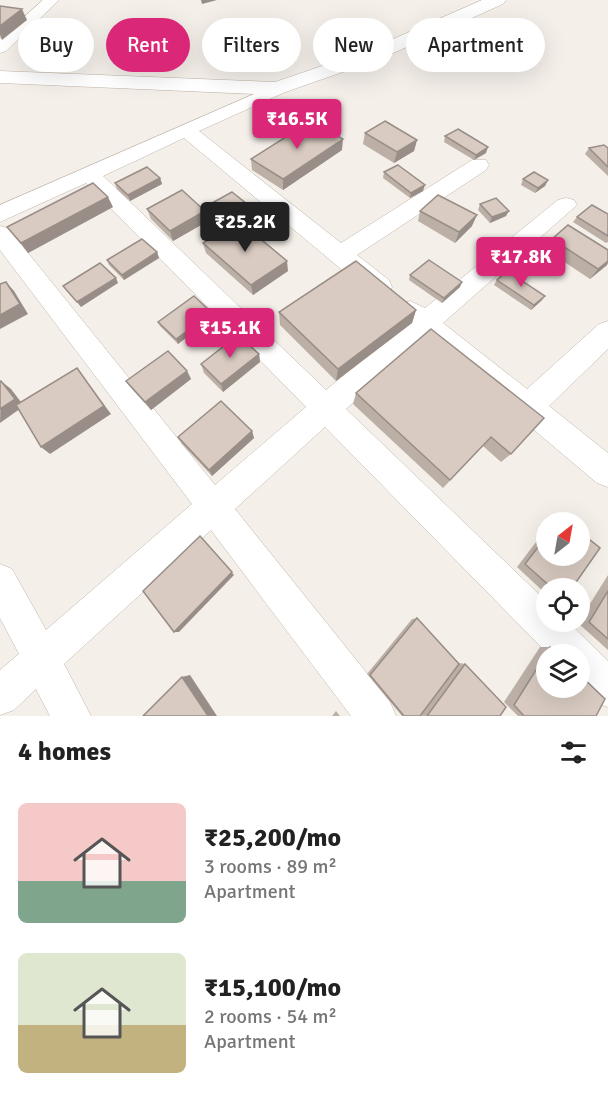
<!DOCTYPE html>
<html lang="en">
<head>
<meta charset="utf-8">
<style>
  body { margin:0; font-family:Signika,sans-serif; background:#f2f2f2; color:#222; height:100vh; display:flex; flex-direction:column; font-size:22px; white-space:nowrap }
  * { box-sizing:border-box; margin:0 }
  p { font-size:20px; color:#767676 }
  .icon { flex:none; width:33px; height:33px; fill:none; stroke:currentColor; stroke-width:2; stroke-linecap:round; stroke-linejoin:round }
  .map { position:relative; height:716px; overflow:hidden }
  .sheet { display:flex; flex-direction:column; background:#fff; flex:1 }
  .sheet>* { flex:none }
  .top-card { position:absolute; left:18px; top:18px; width:573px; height:54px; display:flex; gap:12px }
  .needle { width:39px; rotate:31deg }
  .controls { position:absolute; left:536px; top:512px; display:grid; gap:12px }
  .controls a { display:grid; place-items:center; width:54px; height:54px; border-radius:50%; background:#fff; box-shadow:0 6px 24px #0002; font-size:30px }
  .price { position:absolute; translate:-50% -51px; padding:0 14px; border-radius:6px; background:#db2777; color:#fff; font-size:20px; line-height:39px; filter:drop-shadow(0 2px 3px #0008) }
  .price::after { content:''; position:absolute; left:50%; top:36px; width:18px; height:14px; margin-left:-9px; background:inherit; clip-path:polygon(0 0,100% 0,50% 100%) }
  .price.on { background:#222; color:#fff }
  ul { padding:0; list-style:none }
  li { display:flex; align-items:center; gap:18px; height:150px; padding:0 18px }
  li span { display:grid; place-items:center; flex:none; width:168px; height:120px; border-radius:9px; color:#555 }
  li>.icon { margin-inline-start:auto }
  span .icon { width:72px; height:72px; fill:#fffc; stroke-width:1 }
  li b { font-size:26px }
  h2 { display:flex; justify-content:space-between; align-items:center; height:72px; padding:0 18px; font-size:26px }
  .tag { padding:0 21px; border-radius:27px; background:#fff; box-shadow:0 6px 24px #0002; font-size:21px; line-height:54px }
  .tag.on { background:#db2777; color:#fff }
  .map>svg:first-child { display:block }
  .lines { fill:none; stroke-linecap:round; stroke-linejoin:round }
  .minor-casing { stroke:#c0b5ab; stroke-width:1 }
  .tertiary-casing { stroke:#c0b5ab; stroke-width:1 }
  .minor { fill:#fff; fill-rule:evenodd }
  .tertiary { fill:#fff; fill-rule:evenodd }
  .wall { fill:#bbafa6 }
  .shaded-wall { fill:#988e87 }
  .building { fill:#d9cbc1; stroke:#988e87; stroke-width:1.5 }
</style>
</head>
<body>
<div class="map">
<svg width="608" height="716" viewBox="0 0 608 716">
  <rect width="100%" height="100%" fill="#f4efe9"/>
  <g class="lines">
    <g class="minor-casing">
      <g id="minor">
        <polygon points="43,0 59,0 6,51 0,53 0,39"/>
        <polygon points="277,84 283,85 286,89 283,93 199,131 341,243 472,160 486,160 489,165 486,170 357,255 389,280 392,287 389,294 380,297 371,294 184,138 103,176 326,390 407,323 397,311 401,304 410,301 425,308 558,200 566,198 574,200 577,205 443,323 527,389 599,324 608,321 608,349 549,406 608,453 608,487 597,483 425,338 346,409 546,601 546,621 567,621 608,661 608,707 594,702 579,686 579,654 548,654 325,427 235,509 390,702 396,716 351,716 211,530 64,664 91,716 50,716 36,689 14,710 0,715 0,670 19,654 0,618 0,564 12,569 46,630 192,504 0,250 0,226 8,228 215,485 306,407 86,183 0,222 0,205"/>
      </g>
    </g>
    <g class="tertiary-casing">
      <polygon id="tertiary" points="482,0 506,0 503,4 380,59 277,95 0,83 0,71 275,82 366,51"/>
    </g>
    <use href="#minor" class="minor"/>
    <use href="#tertiary" class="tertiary"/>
  </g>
  <g class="wall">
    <polygon points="365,133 417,140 414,151 394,163 363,144"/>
    <polygon points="445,136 486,153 474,160 444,142"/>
    <polygon points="589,148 608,148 608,176 585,154"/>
    <polygon points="342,150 283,190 252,170 251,159"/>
    <polygon points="384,172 423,191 410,198 383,178"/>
    <polygon points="160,178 162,184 130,201 117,189 115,183"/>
    <polygon points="523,179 548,180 545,186 535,193 521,185"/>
    <polygon points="247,204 248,210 218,227 206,216 208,221 173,241 151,219 147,209 203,208"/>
    <polygon points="480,204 506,216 490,223 478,210"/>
    <polygon points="113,207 28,253 7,227"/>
    <polygon points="420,211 472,226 455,243 418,221"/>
    <polygon points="608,214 608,242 606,243 573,222 577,217"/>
    <polygon points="552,239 607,265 590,279 545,249"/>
    <polygon points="203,243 288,271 253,295 206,253"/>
    <polygon points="157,252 159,258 124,280 109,265 107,260"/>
    <polygon points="410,275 460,287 442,303 409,280"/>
    <polygon points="497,280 545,296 541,301 531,310 494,285"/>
    <polygon points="416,310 412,323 336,381 280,325 279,312"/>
    <polygon points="213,317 178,344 160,326 158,322"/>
    <polygon points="431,329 511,454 501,462 483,446 443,488 353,404 356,393"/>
    <polygon points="259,354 260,362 223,392 204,373 201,364"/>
    <polygon points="187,371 191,379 151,410 132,389 126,381"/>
    <polygon points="252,431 254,438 212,476 182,444 178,437"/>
    <polygon points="561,516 568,522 551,522 552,521"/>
    <polygon points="546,529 546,555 572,588 546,588 546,594 517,567"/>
    <polygon points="608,575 608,650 578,623"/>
    <polygon points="417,618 459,663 465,664 500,716 402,716 367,674 412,619"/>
    <polygon points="540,647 550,647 596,716 518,716 504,702"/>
    <polygon points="336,711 340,716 332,716"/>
  </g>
  <g class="shaded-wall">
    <polygon points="201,0 217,0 202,4"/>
    <polygon points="22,9 27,20 2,40 0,35 0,26"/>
    <polygon points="343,139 342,150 283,190 283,179"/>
    <polygon points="417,140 414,151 394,163 397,152"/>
    <polygon points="488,147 486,153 474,160 476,155"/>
    <polygon points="160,178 162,184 130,201 128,195"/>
    <polygon points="548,180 545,186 535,193 538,188"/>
    <polygon points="425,185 423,191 410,198 411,193"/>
    <polygon points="108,197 113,207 28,253 21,243"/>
    <polygon points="247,204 248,210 218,227 217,221"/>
    <polygon points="205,211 208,221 173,241 170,231"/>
    <polygon points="509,211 506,216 490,223 492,217"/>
    <polygon points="477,215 472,226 455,243 459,232"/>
    <polygon points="157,252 159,258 124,280 122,275"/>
    <polygon points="287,261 288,271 253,295 251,285"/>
    <polygon points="608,261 608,263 607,265 590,279 598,269"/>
    <polygon points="116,278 118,283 81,307 77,302"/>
    <polygon points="6,282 14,291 28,314 0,329 0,315"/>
    <polygon points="462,282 460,287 442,303 444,298"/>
    <polygon points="545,296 541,301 531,310 534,305"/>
    <polygon points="416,310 412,323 336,381 338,369"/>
    <polygon points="212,313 213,317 178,344 176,339"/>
    <polygon points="259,354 260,362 223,392 221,384"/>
    <polygon points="77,368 111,414 50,454 41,447"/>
    <polygon points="187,371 191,379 151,410 145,402"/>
    <polygon points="1,381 11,389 24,406 0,423"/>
    <polygon points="252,431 254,438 212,476 209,470"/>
    <polygon points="200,536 234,575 179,632 174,632"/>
    <polygon points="190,675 217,716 208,716 182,677"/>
  </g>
  <g class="building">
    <polygon points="0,6 22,9 0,26"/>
    <polygon points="311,121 343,139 283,179 251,159"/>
    <polygon points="385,121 417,140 397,152 365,133"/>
    <polygon points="458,129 488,147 476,155 445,136"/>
    <polygon points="604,145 608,148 608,167 589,148"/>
    <polygon points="398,165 425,185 411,193 384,172"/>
    <polygon points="147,167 160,178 128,195 115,183"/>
    <polygon points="534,172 548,180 538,188 523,179"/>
    <polygon points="93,183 108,197 21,243 7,227"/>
    <polygon points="182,190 205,211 170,231 147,209"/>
    <polygon points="232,192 247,204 217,221 203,208"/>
    <polygon points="438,195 477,215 459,232 420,211"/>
    <polygon points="496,198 509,211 492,217 480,204"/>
    <polygon points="592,205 608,214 608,236 577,217"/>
    <polygon points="239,221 287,261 251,285 203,243"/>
    <polygon points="568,225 608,250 608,261 598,269 552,239"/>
    <polygon points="142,239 157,252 122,275 107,260"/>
    <polygon points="429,260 462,282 444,298 410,275"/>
    <polygon points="356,261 416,310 338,369 279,312"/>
    <polygon points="100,263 116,278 77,302 63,286"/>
    <polygon points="507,271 545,296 534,305 497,280"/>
    <polygon points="6,282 20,304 0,315 0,284"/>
    <polygon points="194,296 212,313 176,339 158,322"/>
    <polygon points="431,329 544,418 511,454 491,437 450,480 356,393"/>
    <polygon points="238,335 259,354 221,384 201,364"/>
    <polygon points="168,351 187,371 145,402 126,381"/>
    <polygon points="77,368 104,406 41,447 16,405"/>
    <polygon points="1,381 15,399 0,409 0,382"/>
    <polygon points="221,401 252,431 209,470 178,437"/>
    <polygon points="561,516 568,522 557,522"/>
    <polygon points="579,531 600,548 572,588 552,588 525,564 546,537 546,555 579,555"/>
    <polygon points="200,536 232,572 174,632 143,591"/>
    <polygon points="608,591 608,639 589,622"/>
    <polygon points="417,618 459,664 420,716 404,716 370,675"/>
    <polygon points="550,647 558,654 546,654"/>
    <polygon points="546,654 546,687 579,687 579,674 605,699 596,716 524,716 514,705"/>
    <polygon points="465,664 506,707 500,716 427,716"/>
    <polygon points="182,677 208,716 143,716"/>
  </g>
</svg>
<div class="controls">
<a><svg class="needle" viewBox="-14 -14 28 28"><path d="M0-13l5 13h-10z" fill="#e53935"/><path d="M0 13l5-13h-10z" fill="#767676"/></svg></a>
<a><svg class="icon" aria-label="locate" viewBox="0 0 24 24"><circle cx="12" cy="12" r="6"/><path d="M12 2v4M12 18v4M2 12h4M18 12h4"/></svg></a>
<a><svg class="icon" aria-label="layers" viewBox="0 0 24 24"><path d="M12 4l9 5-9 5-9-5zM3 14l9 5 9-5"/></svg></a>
</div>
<b class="price" style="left:297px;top:150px">₹16.5K</b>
<b class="price on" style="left:245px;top:253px">₹25.2K</b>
<b class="price" style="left:521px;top:288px">₹17.8K</b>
<b class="price" style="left:230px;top:359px">₹15.1K</b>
<div class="top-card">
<a class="tag">Buy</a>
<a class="tag on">Rent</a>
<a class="tag">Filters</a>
<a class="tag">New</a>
<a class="tag">Apartment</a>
</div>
</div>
<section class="sheet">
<h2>4 homes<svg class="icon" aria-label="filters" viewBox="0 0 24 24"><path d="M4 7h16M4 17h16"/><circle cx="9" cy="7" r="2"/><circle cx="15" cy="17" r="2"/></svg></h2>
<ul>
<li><span style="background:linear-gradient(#f6c9c9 65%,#7fa58c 0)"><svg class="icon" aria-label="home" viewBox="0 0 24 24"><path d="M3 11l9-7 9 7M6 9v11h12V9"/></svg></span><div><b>₹25,200/mo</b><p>3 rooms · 89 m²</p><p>Apartment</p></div></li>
<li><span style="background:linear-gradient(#dfe7d0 60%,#c2b280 0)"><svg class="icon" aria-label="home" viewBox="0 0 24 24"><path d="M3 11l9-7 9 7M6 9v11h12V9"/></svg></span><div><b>₹15,100/mo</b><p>2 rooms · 54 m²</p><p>Apartment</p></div></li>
</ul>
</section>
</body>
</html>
